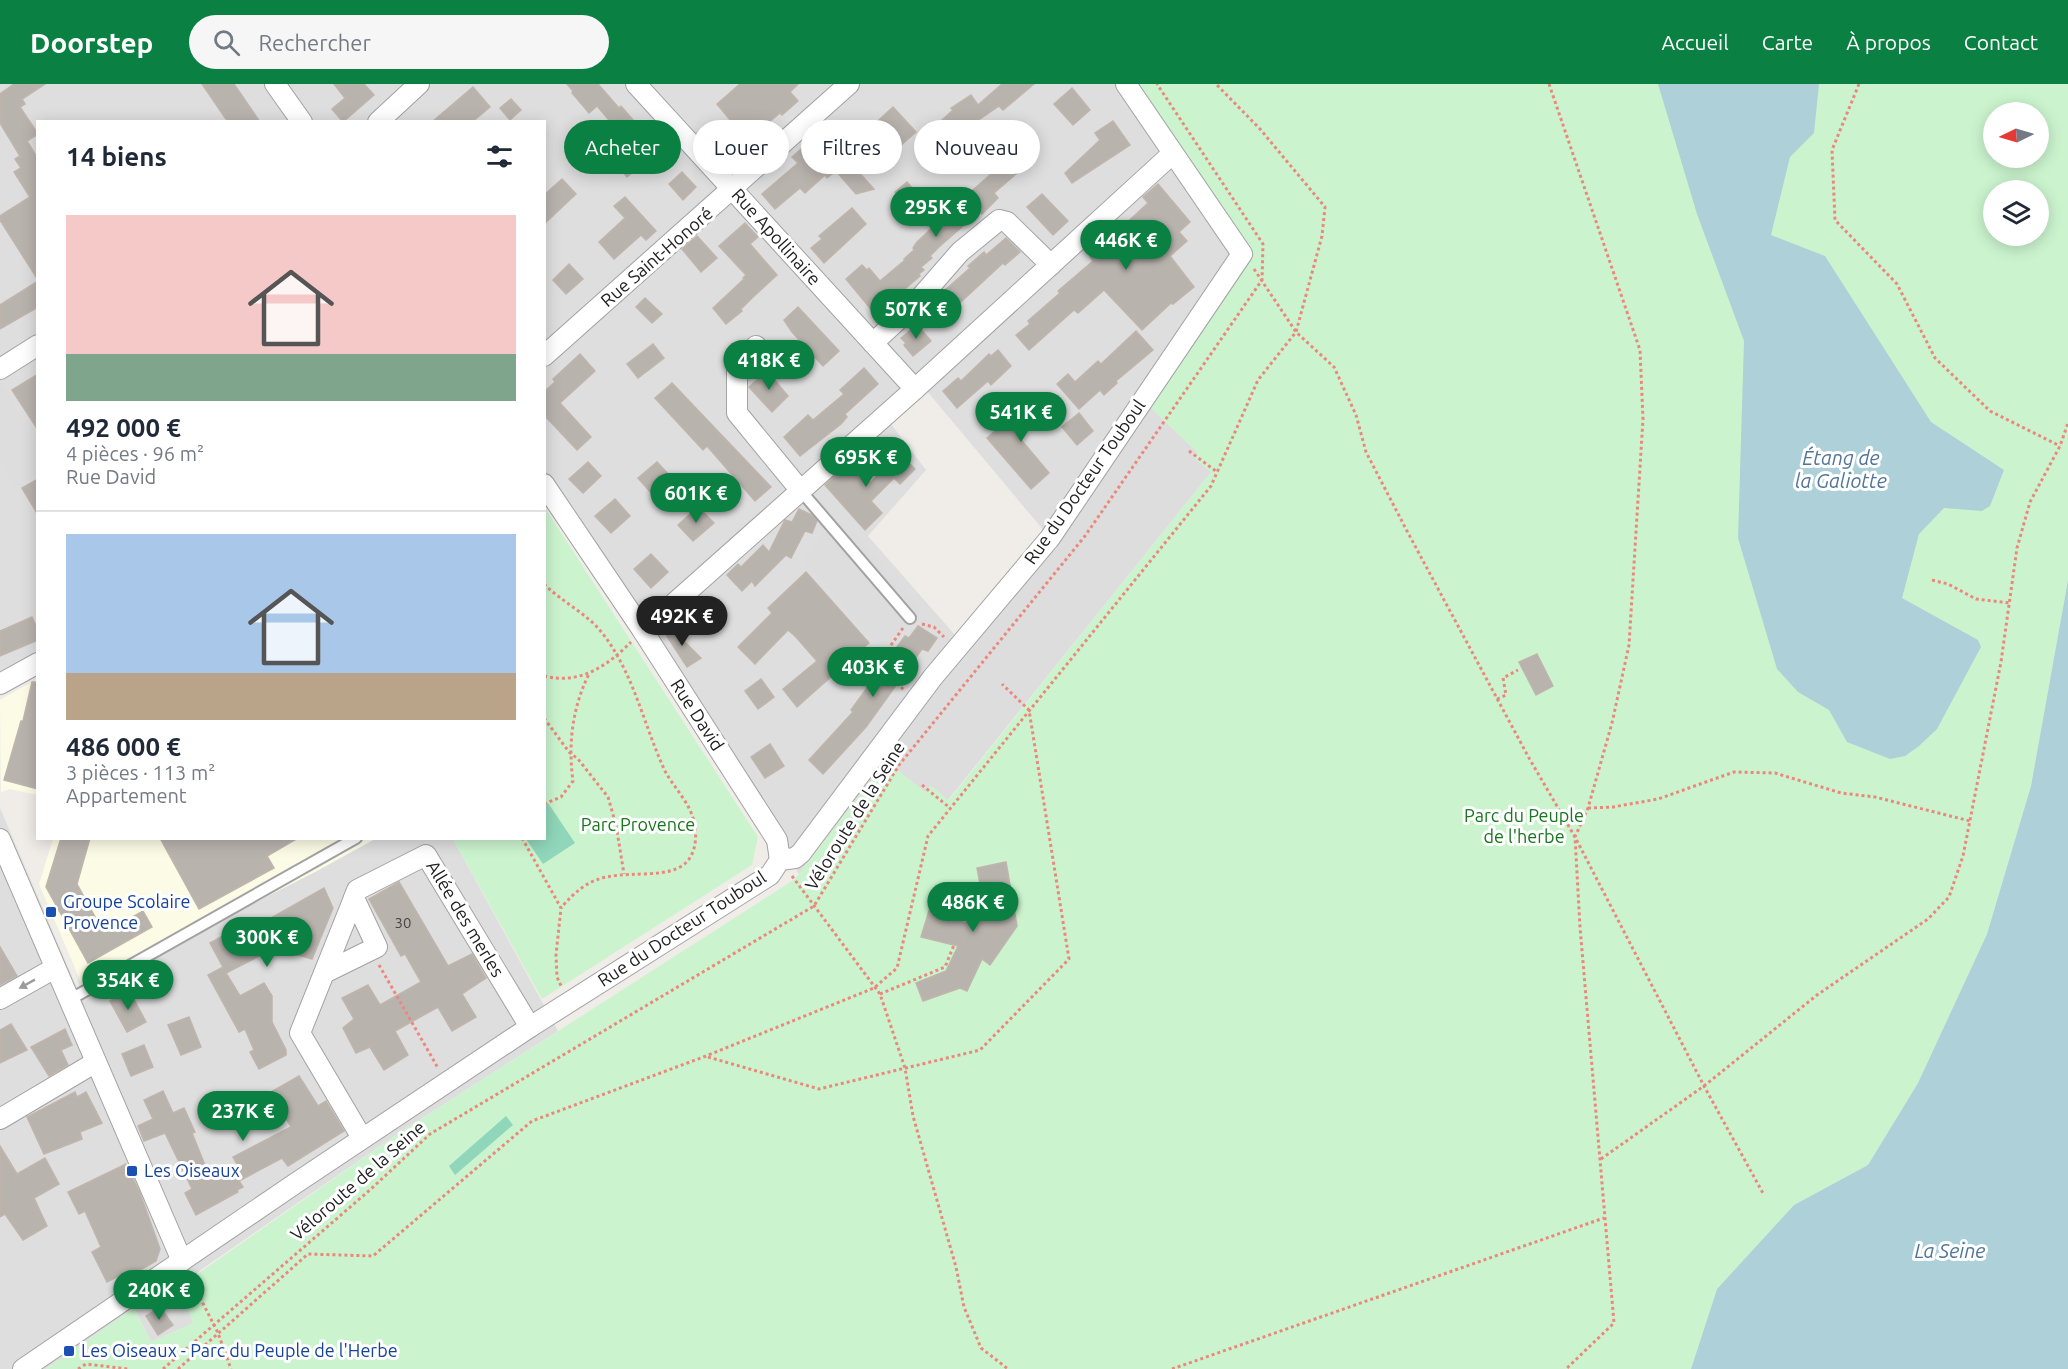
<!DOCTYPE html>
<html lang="fr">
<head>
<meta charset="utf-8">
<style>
  body { margin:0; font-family:Ubuntu,sans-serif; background:#f6f6f7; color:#1f2937; height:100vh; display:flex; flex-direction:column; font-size:22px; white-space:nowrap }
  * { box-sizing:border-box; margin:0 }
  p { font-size:20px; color:#747a83 }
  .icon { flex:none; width:33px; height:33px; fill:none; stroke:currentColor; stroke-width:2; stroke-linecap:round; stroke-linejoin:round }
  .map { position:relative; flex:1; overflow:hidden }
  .side { position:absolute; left:36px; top:36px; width:510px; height:720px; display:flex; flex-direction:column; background:#fff; border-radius:0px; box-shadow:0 3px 15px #0003 }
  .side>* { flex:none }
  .guide { position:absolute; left:564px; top:36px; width:570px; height:54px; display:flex; gap:12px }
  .needle { width:39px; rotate:265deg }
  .fabs { position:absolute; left:1983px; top:18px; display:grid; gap:12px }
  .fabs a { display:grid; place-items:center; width:66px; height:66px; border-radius:50%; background:#fff; box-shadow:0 3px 15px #0003; font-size:30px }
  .price { position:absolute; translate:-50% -51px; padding:0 14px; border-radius:21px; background:#0b8043; color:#fff; font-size:20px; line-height:39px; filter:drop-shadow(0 2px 3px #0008) }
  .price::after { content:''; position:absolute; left:50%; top:36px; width:18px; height:14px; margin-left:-9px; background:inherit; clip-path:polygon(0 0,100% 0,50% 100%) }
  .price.on { background:#222; color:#fff }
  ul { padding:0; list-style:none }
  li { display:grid; align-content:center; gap:12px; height:318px; padding:0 30px }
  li+li { border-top:2px solid #e0e1e3 }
  li span { display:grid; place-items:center; height:186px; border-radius:0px; color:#555 }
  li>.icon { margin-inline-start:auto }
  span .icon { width:108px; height:108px; fill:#fffc; stroke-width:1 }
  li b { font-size:26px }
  h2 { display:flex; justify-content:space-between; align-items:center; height:72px; padding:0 30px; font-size:26px }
  .pill { padding:0 21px; border-radius:27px; background:#fff; box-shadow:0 3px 15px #0003; font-size:21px; line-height:54px }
  .pill.on { background:#0b8043; color:#fff }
  header { display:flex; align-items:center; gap:36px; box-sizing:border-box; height:84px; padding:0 30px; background:#0b8043; color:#fff }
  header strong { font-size:28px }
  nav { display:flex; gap:33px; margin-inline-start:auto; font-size:21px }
  .search { width:420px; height:54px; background:#f6f6f7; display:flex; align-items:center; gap:15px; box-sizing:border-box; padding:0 21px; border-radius:33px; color:#747a83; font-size:22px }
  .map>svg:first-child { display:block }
  .residential { fill:#dfdede }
  .education { fill:#fcfce6 }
  .park { fill:#cbf4ce; fill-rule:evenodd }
  .pitch { fill:#90d6ba }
  .parking { fill:#ddd }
  .water { fill:#aed0d9 }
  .building { fill:#b9b3ae; stroke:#c0b5ac; stroke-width:1.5 }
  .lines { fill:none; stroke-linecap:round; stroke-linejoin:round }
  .lane-casing { stroke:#a2a2a2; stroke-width:14 }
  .street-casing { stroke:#a2a2a2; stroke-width:22 }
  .path { stroke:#eb887e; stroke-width:3; stroke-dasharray:3 3; stroke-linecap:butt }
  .lane { stroke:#fff; stroke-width:10 }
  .street { stroke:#fff; stroke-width:20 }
  .oneway { fill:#9b9b9b }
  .transit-dot { fill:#1a4fb4; stroke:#fff; stroke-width:2 }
  .labels { text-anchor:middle; stroke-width:6; stroke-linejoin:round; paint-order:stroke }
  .number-label { font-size:15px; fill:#474644 }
  .street-label { font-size:18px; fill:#212121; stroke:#fff }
  .park-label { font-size:18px; fill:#18761f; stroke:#fff }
  .transit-label { font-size:18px; fill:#164399; stroke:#fff; text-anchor:start }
  .water-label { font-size:20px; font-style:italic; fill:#507598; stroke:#fff }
</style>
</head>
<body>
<header>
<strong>Doorstep</strong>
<div class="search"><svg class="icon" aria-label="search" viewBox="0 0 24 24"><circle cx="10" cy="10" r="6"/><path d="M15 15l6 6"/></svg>Rechercher</div>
<nav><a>Accueil</a><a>Carte</a><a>À propos</a><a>Contact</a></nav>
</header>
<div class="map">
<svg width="2068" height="1285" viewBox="0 0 2068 1285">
  <rect width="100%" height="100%" fill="#f0ede9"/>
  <g class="residential">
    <polygon points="0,0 1139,0 1253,169 1150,323 1050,454 926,306 891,340 926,386 868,452 956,552 877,666 886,677 799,790 545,389 544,38 38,38 37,587 0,609"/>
    <polygon points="0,724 80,911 375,755 453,755 558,947 396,1051 202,1185 179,1203 194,1239 151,1258 134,1224 46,1285 0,1285"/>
  </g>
  <g class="education">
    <polygon points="37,595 37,711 10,705 1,708 0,616"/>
    <polygon points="53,755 375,755 317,787 84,905 39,800"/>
  </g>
  <g class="park">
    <path d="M 1139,0 L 2068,0 L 2068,496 L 2031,702 L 1987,850 L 1918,999 L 1868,1081 L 1794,1121 L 1717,1205 L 1691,1285 L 46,1285 L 134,1224 L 151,1258 L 193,1239 L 179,1203 L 396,1051 L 795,795 L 886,677 L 925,708 L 931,702 L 949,716 L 1211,388 L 1194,374 L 1198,369 L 1150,323 L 1253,169 ZM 1994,28 L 2038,28 L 2038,74 L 1994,74 ZM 1994,106 L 2038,106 L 2038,152 L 1994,152 Z"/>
    <polygon points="545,424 758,753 752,781 542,915 453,755 544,754"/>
  </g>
  <g class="pitch">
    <polygon points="548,719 575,759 543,780 526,755 544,754 545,722"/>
    <polygon points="506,1032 513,1041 455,1091 449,1082"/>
  </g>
  <g class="parking">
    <polygon points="3,301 37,364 37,389 15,403 0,376 0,303"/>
    <polygon points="1150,323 1198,369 1194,374 1211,388 948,716 931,702 925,708 886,677 877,667"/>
    <polygon points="828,444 836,454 851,446 921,526 881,564 804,476"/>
  </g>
  <g class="water">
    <polygon points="1658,0 1819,0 1814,49 1790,73 1771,151 1825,172 1931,338 2004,386 1990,422 1982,427 1944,424 1919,450 1902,514 1978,556 1981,563 1937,645 1919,662 1905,672 1890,675 1847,658 1829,626 1798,608 1777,585 1738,454 1744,257 1697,130"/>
    <polygon points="2068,496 2068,1285 1691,1285 1717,1205 1794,1121 1868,1081 1918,999 1987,850 2031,702"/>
  </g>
  <g class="building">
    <polygon points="14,0 45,0 22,15 25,20 20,23 38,50 27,57 38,75 38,196 0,136 0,132 30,113 14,88 21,84 15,75 20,72 0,39 0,10"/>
    <polygon points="202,0 234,0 260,38 228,38"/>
    <polygon points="334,0 364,0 374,11 343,38 332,25 345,14"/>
    <polygon points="567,0 598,0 619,24 621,22 659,66 627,93 603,66 621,50 597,22 589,29 572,9 573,7"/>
    <polygon points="740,0 798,0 790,8 798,17 782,31 780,29 752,52 754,54 726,80 697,49 703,45 716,60 736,43 717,20"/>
    <polygon points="1002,0 1034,0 1003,26 999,22 954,53 956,55 938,72 922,54 953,26 951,24 971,11 978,21"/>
    <polygon points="473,3 490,23 472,38 432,38"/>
    <polygon points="1072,4 1090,26 1073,41 1054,20"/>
    <polygon points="511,15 521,26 510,36 500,24"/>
    <polygon points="893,23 916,48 899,63 892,54 883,62 868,46"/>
    <polygon points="1113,37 1130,61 1072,99 1065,89 1100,56 1095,49"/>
    <polygon points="855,40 869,56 847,75 874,105 856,110 836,87 827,94 825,91 805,109 800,104 775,125 762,110 798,79 792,73 808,59 817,70 842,47 845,50"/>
    <polygon points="1028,61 1037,72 994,109 998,114 982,130 979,128 940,162 930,172 932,174 921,183 924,186 919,190 920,192 893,215 896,218 883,229 879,224 874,229 846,195 862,181 867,186 869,184 880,197 905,176 904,175 914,166 913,164 917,158 933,143 932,142 1015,69 1017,70"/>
    <polygon points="682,88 696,103 683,116 669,100"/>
    <polygon points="562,95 576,110 544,140 544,111"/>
    <polygon points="907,98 916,109 904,119 895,108"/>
    <polygon points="1158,100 1190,138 1179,148 1187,157 1170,172 1194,203 1173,220 1171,219 1142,246 1104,206 1078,229 1074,226 1029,266 1016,251 1030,240 1028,237 1060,209 1058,207 1093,177 1090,173 1148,119 1143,113"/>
    <polygon points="1042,110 1068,137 1053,151 1027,123"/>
    <polygon points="625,113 656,147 646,156 641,151 614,175 599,158 625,134 614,122"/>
    <polygon points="852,124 866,140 824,179 811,164 822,155 819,152"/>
    <polygon points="745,139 758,153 750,160 777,191 752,214 741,225 742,227 726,240 713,224 744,195 743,194 746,191 719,162"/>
    <polygon points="697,152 717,174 701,188 682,165"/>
    <polygon points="1006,154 1020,168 1005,181 1003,179 949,229 936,214 970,184 968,182 984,168 986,171"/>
    <polygon points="569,180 583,195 566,210 553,196"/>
    <polygon points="38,197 38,223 0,245 0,221"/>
    <polygon points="645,214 662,230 652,239 636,223"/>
    <polygon points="798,223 839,267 823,282 792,248 784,236"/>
    <polygon points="917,241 931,257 913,272 904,261 906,259 901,254"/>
    <polygon points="1136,247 1153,266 1116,297 1117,299 1104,311 1100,306 1079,325 1057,300 1068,290 1075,298 1098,277 1101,280"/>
    <polygon points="653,260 664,274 638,294 627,280"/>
    <polygon points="998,266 1011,282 991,301 988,297 957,324 943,307 958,294 961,297 989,270 991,272"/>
    <polygon points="580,270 595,287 560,319 591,353 577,366 544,331 544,308 555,298 553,295"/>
    <polygon points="864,284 878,300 845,330 847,333 841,340 800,372 784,353 808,331 813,336 844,310 840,306"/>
    <polygon points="767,287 788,312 772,328 749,303"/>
    <polygon points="38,290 38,346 12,306"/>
    <polygon points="672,299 771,403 755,417 707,362 703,366 655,314"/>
    <polygon points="1034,312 1047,329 1018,352 1049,389 1031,405 987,354"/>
    <polygon points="1079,329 1093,347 1077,361 1062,343"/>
    <polygon points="899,369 915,385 900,400 894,394 871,417 882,429 865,446 825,401 853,376 870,399"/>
    <polygon points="588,378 601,392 583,409 569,395"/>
    <polygon points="657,378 671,393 654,412 638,394"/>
    <polygon points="38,395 38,431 22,404"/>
    <polygon points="615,415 630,432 611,449 595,432"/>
    <polygon points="698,423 714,439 693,457 678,441"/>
    <polygon points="799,425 812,431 817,437 812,449 805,447 791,474 786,471 755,502 752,497 742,507 727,491 738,480 741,483 763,461 769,468 785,436 792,438"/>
    <polygon points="651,470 668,488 651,504 634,485"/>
    <polygon points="806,488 869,559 797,623 783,605 817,577 795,552 788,546 755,580 738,563 772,529 768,524"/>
    <polygon points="712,513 722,527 699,548 690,536 697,531 695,528"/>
    <polygon points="32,533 38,546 38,556 0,572 0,547"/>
    <polygon points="668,541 701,574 687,583 663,546"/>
    <polygon points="918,542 937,554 928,567 922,565 866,643 823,690 809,676 853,628 851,626 905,552 909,554"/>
    <polygon points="1537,570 1553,602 1536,611 1519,578"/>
    <polygon points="761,595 774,613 758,625 745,607"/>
    <polygon points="32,598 38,598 38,705 4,696 21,637 23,637"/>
    <polygon points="770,660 784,682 765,694 751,673"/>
    <polygon points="61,754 90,754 77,800 104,849 143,827 152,843 88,879 46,803"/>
    <polygon points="160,754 298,754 267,772 274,784 199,825"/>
    <polygon points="1006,778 1017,842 990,881 982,875 967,907 960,904 923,917 916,899 946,887 958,862 921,853 929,827 966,839 983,815 977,784"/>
    <polygon points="399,798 448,882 472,870 486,894 462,910 476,933 452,947 438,923 395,947 408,971 384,986 370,963 356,969 343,944 354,935 342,914 368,901 380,921 421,898 405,870 401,872 369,815"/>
    <polygon points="324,804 333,824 312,875 275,864 226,889 240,912 264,899 272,912 272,938 286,966 286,971 259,985 250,968 254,966 245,945 239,948 208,891 223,883 224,885 210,859 244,840 248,847"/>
    <polygon points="0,863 17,892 0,901"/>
    <polygon points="129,906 146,938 127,948 110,917"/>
    <polygon points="189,933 201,963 181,971 168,941"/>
    <polygon points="11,940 27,966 0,979 0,946"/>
    <polygon points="65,945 72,961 61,966 68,981 49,992 31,963"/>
    <polygon points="144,961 153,983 131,992 122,970"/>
    <polygon points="299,992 318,1022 326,1017 344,1047 288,1082 282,1074 239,1097 243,1103 237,1106 238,1108 196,1131 185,1109 192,1105 165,1049 144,1057 138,1042 153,1035 144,1016 163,1007 173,1029 184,1024 195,1048 192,1049 211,1096 238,1082 233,1073 291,1043 271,1008"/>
    <polygon points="75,1008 77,1013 86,1008 102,1039 80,1048 82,1055 44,1070 27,1033"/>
    <polygon points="0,1062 17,1090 45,1074 59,1100 34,1114 47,1142 23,1156 5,1130 0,1133"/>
    <polygon points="126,1080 140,1109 160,1165 156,1177 128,1193 126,1188 107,1198 92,1168 101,1163 85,1127 79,1130 68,1108"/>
    <polygon points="160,1223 173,1241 158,1251 146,1232"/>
  </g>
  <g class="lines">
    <g class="lane-casing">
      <g id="lane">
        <polyline points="801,407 910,534"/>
        <polyline points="69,916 356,754"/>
      </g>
    </g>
    <g class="street-casing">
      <g id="street">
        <polyline points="275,0 302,38"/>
        <polyline points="636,0 915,305"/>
        <polyline points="378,38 419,0"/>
        <polyline points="873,259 913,222 960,168 999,136 1007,138 1051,181"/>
        <polyline points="756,262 737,288 737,329 801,407"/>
        <polyline points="544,272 849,0"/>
        <polyline points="0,285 38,261"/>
        <polyline points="544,400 643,547 777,756 780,776"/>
        <polyline points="643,547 915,305 1172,70"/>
        <polyline points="0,600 38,579"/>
        <polyline points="0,755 182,1177"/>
        <polyline points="354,814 357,806 426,771 530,943"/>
        <polyline points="324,889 377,863 354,814 300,949 362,1054"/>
        <polyline points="0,915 55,884"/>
        <polyline points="0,1035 96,978"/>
        <polyline points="23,1285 293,1101 530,943 770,791 780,776 795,774 801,769 933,593 1050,454 1242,170 1126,0"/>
      </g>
    </g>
    <g class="path">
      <polyline points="1549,0 1640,266 1643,335 1629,561 1612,639 1588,724 1575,753 1580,843 1614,1239 1566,1285"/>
      <polyline points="1859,0 1832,66 1835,136 1897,200 1935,274 1990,327 2060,362"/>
      <polyline points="1254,185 1296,248 1334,283 1356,331 1366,368 1407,447 1529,674 1575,753 1704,1002 1764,1111"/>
      <polyline points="1189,367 1217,388"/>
      <polyline points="1932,496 1948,500 1976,515 2010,519"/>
      <path d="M 544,500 C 562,518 588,530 603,550 C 634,590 644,642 665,687 C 673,702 688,717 693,734 C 698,750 697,774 680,783 C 669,789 657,789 645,790 C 604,791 588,792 561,824"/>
      <polyline points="922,540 934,543 944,553"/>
      <polyline points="903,544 877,581 904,606"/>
      <path d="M 544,592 C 580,601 607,582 631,558"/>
      <polyline points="1497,615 1506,611 1503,594 1518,586"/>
      <polyline points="544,634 569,668 578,675 608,713 616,741 624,790"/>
      <polyline points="922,701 950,724"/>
      <path d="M 544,720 L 561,713 L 573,697 C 568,661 572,624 589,590"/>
      <polyline points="1588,724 1613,723 1658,715 1734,688 1775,689 1841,709 1875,713 1970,737"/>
      <polyline points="522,754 561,824 556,871 557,893 562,904"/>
      <polyline points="792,792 880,910 905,984 913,1032 956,1183 964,1223 981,1264 1008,1285"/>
      <polyline points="379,881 438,984"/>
      <polyline points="880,910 945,883 954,861"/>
      <polyline points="708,973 819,1005 980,966 1069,875 1029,626 1002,600"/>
      <polyline points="1601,1075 1704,1002 1817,911 1928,835 1949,813 1963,772 2001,578 2017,464 2030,418 2060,362 2068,339"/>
      <polyline points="189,1192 218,1249 231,1285"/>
      <polyline points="78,1285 86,1280 128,1285"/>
      <polyline points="163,1285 371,1105 430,1050 814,822 899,681 1085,452 1262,196 1263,160 1157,0"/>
      <polyline points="178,1285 308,1170 373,1172 532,1037 706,972 874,904 897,884 928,752 1211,402 1258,296 1296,248 1322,152 1325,123 1260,45 1216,0"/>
      <polyline points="1172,1285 1604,1134"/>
    </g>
    <use href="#lane" class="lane"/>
    <use href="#street" class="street"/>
  </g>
  <defs><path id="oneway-solid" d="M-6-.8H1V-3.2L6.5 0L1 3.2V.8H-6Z" transform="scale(1.5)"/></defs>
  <use class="oneway" href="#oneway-solid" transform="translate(27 900) rotate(151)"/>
  <g class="transit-dot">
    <rect x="45" y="822" width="12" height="12" rx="3"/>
    <rect x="126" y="1081" width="12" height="12" rx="3"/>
    <rect x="63" y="1261" width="12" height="12" rx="3"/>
  </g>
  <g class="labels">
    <g class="number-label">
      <text x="403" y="844">30</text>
    </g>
    <g class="street-label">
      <text transform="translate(776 153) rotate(48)" y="6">Rue Apollinaire</text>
      <text transform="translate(657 173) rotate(-41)" y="6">Rue Saint-Honoré</text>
      <text transform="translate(1085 398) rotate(-55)" y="6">Rue du Docteur Touboul</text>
      <text transform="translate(697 631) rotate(57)" y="6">Rue David</text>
      <text transform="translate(855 732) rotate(-58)" y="6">Véloroute de la Seine</text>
      <text transform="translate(465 835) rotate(59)" y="6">Allée des merles</text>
      <text transform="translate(682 845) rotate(-33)" y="6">Rue du Docteur Touboul</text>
      <text transform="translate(358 1097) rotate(-41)" y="6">Véloroute de la Seine</text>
    </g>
    <g class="park-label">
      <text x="1524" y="738">Parc du Peuple<tspan x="1524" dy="21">de l'herbe</tspan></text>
      <text x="638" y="747">Parc Provence</text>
    </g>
    <g class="transit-label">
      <text x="63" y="824">Groupe Scolaire<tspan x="63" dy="21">Provence</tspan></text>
      <text x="144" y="1093">Les Oiseaux</text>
      <text x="81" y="1273">Les Oiseaux - Parc du Peuple de l'Herbe</text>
    </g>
    <g class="water-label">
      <text x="1841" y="381">Étang de<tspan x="1841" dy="23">la Galiotte</tspan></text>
      <text x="1950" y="1174">La Seine</text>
    </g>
  </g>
</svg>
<div class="fabs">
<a><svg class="needle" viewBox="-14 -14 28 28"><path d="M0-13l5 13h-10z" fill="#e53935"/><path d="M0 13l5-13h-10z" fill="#747a83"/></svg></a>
<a><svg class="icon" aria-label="layers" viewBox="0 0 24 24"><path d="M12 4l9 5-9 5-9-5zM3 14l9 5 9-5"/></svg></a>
</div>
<b class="price" style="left:936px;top:154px">295K €</b>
<b class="price" style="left:1126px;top:187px">446K €</b>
<b class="price" style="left:916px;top:256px">507K €</b>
<b class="price" style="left:769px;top:307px">418K €</b>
<b class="price" style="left:1021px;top:359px">541K €</b>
<b class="price" style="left:866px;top:404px">695K €</b>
<b class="price" style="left:696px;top:440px">601K €</b>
<b class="price on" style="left:682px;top:563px">492K €</b>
<b class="price" style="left:873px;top:614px">403K €</b>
<b class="price" style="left:973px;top:849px">486K €</b>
<b class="price" style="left:267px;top:884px">300K €</b>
<b class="price" style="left:128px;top:927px">354K €</b>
<b class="price" style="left:243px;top:1058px">237K €</b>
<b class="price" style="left:159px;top:1237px">240K €</b>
<div class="guide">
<a class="pill on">Acheter</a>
<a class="pill">Louer</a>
<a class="pill">Filtres</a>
<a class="pill">Nouveau</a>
</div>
<section class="side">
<h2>14 biens<svg class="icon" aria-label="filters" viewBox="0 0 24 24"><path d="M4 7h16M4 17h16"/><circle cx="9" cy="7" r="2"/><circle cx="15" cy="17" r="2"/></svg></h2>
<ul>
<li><span style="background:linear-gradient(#f6c9c9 75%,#7fa58c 0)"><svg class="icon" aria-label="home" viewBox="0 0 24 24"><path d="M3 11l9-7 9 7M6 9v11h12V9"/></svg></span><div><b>492 000 €</b><p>4 pièces · 96 m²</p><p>Rue David</p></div></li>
<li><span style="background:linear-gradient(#a9c7e8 75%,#b9a48a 0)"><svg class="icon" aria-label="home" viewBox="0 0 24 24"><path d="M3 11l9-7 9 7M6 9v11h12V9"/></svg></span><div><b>486 000 €</b><p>3 pièces · 113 m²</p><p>Appartement</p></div></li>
</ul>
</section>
</div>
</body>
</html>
